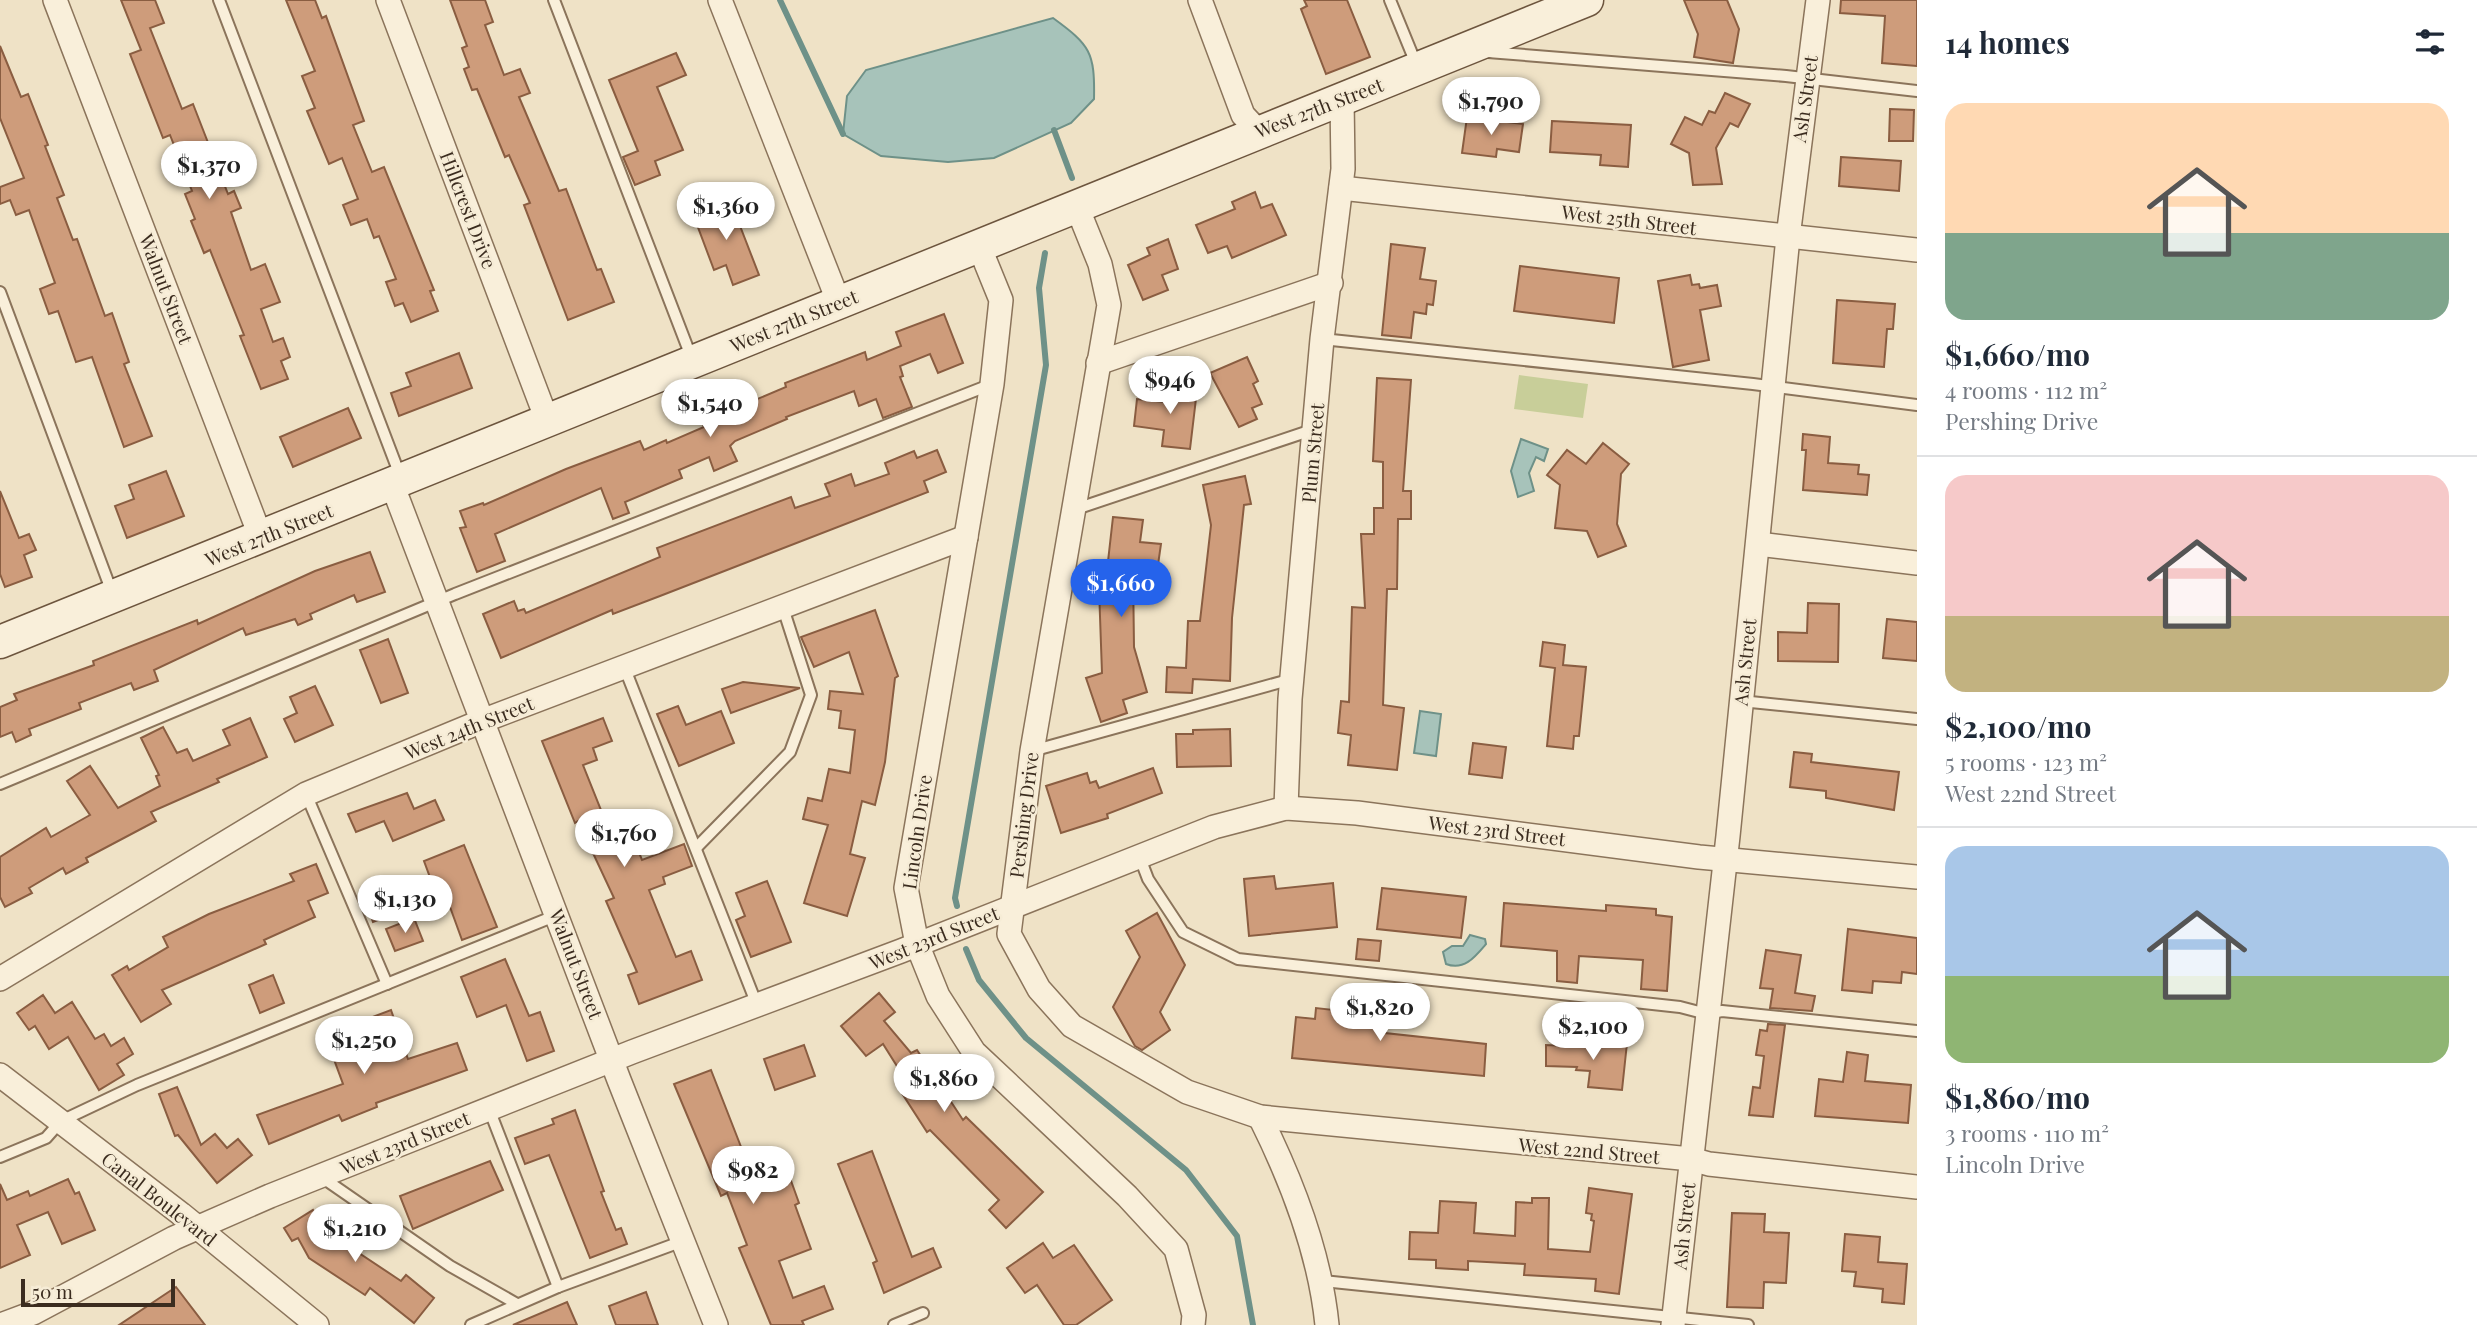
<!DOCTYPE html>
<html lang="en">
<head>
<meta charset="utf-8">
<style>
  body { margin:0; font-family:"Playfair Display",serif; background:#f2f2f3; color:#1f2937; height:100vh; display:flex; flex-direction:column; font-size:26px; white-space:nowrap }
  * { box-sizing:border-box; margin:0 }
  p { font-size:23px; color:#747a83 }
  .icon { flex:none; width:38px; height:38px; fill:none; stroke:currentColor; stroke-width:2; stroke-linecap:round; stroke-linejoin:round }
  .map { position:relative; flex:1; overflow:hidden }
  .drawer { display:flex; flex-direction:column; background:#fff; width:560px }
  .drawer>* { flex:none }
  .scale { position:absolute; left:21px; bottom:18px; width:154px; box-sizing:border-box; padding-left:7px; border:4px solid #3b2c1f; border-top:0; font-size:19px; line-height:24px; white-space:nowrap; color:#3b2c1f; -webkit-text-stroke:5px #f6ecd6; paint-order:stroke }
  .price { position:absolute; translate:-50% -60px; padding:0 16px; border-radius:24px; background:#fff; color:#222; font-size:23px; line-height:46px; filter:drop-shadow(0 2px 4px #0008) }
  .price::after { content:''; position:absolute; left:50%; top:42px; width:21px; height:16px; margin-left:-10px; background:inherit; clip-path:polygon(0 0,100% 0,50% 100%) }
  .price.active { background:#2563eb; color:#fff }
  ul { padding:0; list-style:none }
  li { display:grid; align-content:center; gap:14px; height:371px; padding:0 28px }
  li+li { border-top:2px solid #e0e1e3 }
  li span { display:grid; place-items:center; height:217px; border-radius:21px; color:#555 }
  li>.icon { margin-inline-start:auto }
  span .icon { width:126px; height:126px; fill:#fffc; stroke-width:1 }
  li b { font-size:30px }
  h2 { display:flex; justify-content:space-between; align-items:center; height:84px; padding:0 28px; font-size:30px }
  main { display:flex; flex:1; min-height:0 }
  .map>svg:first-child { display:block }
  .green { fill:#c8ce99 }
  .water { fill:#a7c3ba; stroke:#6e9188; stroke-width:2 }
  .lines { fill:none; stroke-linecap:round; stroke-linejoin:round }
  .stream { stroke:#6e9188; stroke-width:6 }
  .building { fill:#ce9c7b; stroke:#8a5d41; stroke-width:2 }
  .service-casing { stroke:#8b745b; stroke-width:14 }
  .minor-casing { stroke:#8b745b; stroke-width:26 }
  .secondary-casing { stroke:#6d553e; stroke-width:35 }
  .service { stroke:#f9efda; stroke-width:10 }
  .minor { stroke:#f9efda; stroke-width:23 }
  .secondary { stroke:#f9efda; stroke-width:32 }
  .labels { text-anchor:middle; stroke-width:5; stroke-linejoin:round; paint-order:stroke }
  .street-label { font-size:19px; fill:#3b2c1f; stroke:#f6ecd6 }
</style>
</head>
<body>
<main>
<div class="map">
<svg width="1917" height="1325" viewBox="0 0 1917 1325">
  <rect width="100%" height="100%" fill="#efe2c6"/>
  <polygon class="green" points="1519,375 1588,384 1583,418 1514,409"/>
  <g class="water">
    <path d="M 1053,18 C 1090,45 1095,52 1094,99 L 1071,123 L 994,158 L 948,162 L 881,156 L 843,134 L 847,96 L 866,70 Z"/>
    <polygon points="1521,439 1548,449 1544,461 1536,457 1529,473 1534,491 1518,497 1511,471"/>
    <polygon points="1420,711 1441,714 1436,756 1414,753"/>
    <path d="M 1470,935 L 1485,939 L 1486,944 C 1475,957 1464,971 1446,964 L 1443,952 L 1452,946 L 1463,946 Z"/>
  </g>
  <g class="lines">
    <g class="stream">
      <polyline points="780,0 843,134"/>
      <polyline points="1054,130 1072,178"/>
      <polyline points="957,906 955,898 1046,365 1039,288 1045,253"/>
      <polyline points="966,949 979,980 1026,1038 1186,1170 1237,1236 1253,1325"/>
    </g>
  </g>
  <g class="building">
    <polygon points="121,0 155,0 164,23 150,28 182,109 193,104 228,194 234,191 241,208 231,212 251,270 265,264 280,302 261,309 273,342 283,338 290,357 281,361 288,379 261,389 240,336 244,335 210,250 204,253 191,221 195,219 185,194 192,191 170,135 163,138 130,54 141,50"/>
    <polygon points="286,0 315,0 322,18 326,16 364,121 353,125 372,172 384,167 434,290 430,291 438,311 411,322 403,303 395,306 386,282 396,279 379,236 374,238 367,219 351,225 343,205 358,199 342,158 329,164 307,111 315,108 302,76 315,71"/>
    <polygon points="450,0 485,0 493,22 485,25 504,75 520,69 530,93 519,97 559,191 566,189 597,270 601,269 614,302 568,320 524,205 530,203 509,155 505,157 477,89 472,90 464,69 469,67 462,48 467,46"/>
    <polygon points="1304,0 1347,0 1370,57 1326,74 1301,9 1307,6"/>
    <polygon points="1684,0 1727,0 1739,29 1733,63 1694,57 1698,34"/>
    <polygon points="1841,0 1917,0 1917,66 1882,63 1885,16 1840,13"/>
    <polygon points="0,46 21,97 28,94 48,145 45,146 64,195 57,198 73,240 77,239 105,316 112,313 129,362 124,364 152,436 124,447 92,357 76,362 58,311 49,314 40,289 55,283 29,210 16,215 10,200 0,204 0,187 24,178 0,118"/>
    <polygon points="676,53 686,75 657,87 683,150 655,161 660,175 635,185 623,157 638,151 609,80"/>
    <polygon points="1725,93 1750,104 1738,127 1730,123 1716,148 1722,184 1693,185 1689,153 1671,144 1685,117 1702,125 1709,111 1715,113"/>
    <polygon points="1890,109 1914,110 1913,141 1889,141"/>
    <polygon points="1467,117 1523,124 1519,152 1497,149 1496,157 1462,153"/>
    <polygon points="1552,121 1631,125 1628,167 1600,165 1601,155 1550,152"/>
    <polygon points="1841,157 1901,161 1899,191 1839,186"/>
    <polygon points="1255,192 1261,208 1272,204 1286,235 1232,258 1227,246 1208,253 1196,225 1235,209 1232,202"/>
    <polygon points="730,200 759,275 733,285 726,265 714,270 693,214"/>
    <polygon points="1168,239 1178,269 1162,275 1168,290 1143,300 1128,265 1150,255 1147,248"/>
    <polygon points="1391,244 1425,248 1420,279 1436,281 1433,305 1427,304 1426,314 1414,312 1411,338 1382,335"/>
    <polygon points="1520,266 1619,278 1614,323 1514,311"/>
    <polygon points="1690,275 1692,285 1699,284 1700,288 1717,285 1721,306 1700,310 1709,360 1673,367 1658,281"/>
    <polygon points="1837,300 1895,304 1893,329 1887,329 1884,367 1833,363"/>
    <polygon points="944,314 963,363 938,373 930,354 900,366 903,376 900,377 912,407 883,418 876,399 859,406 854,391 786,417 787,419 735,441 730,446 737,461 714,471 709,457 679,470 682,478 625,502 629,513 613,519 601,488 495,534 505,561 477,572 460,528 466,527 460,511 483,503 484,505 566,469 640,441 644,450 666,440 667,443 704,427 701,419 722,410 724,413 786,387 785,383 865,352 867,360 901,346 896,332"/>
    <polygon points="459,353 472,388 399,416 391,393 411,386 406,373"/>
    <polygon points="1247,357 1258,381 1253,384 1262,404 1252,408 1257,419 1239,427 1210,373"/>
    <polygon points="1377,378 1411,380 1403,491 1411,491 1411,519 1398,519 1397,589 1387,589 1383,705 1404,708 1397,770 1348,765 1351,735 1338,733 1341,701 1349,702 1352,607 1365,608 1361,534 1374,534 1374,508 1383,508 1383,462 1373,461"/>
    <polygon points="1166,386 1197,390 1190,449 1162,446 1164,430 1134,426 1137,399 1164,402"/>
    <polygon points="348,408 361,438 293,467 280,437"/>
    <polygon points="1803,434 1830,437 1828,463 1859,465 1858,474 1869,475 1867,495 1803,490 1806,450 1802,450"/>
    <polygon points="1603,443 1629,464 1621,474 1617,524 1626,546 1598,557 1587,531 1555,528 1560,485 1547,475 1567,450 1586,464"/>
    <polygon points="937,450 946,472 924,481 928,492 660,596 613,614 612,610 501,658 483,614 514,601 518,611 524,609 526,613 660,557 657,548 791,497 795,508 830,496 825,484 851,474 855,486 889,474 885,463 914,451 917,458"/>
    <polygon points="166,471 184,516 127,538 115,506 134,499 129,485"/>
    <polygon points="1245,476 1251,504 1244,505 1232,618 1230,681 1193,679 1192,693 1166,692 1167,667 1186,668 1188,621 1200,621 1211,525 1203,485"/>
    <polygon points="0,491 19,538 29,534 36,550 24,555 32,577 5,587 0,574"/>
    <polygon points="1113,517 1143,520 1140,542 1161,544 1157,572 1133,570 1134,647 1147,692 1123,700 1127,713 1101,722 1086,678 1102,673 1099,588 1105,588"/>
    <polygon points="370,552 385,592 357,602 354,595 310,614 312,619 298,625 295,619 246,635 243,628 154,670 158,681 134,690 131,683 79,703 81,709 29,729 31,735 16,742 12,732 0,737 0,707 17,700 14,694 94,665 93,661 197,620 198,624 315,571"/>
    <polygon points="1808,603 1839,604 1838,662 1778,661 1778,632 1807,633"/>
    <polygon points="875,610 898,676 895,678 885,762 875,805 862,801 850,854 865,858 847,916 804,903 828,825 803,819 808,798 822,801 829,769 850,773 855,730 839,728 841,711 828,709 830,691 863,694 849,652 814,667 801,637"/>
    <polygon points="1887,619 1917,622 1917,661 1883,658"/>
    <polygon points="388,639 408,693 381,703 360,650"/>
    <polygon points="1543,642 1565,645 1563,665 1586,667 1579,736 1574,736 1573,749 1547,746 1555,668 1540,666"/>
    <polygon points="743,682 800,688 731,713 722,689"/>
    <polygon points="315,686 333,725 295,742 284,719 297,713 290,697"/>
    <polygon points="678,706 686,725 721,711 734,743 679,766 657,714"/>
    <polygon points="250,718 267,757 217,779 219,782 151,812 156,821 86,858 88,862 66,874 63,868 29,888 32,893 5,907 0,897 0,857 46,828 51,837 90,815 67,781 90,766 118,808 160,786 156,776 159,775 141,738 163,727 177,753 187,749 193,761 230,745 223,730"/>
    <polygon points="603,718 612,741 593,748 597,760 583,765 605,820 607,819 612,829 627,823 642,860 684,844 692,866 663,877 665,884 649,890 676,957 691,951 702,980 639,1004 628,975 637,972 606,901 614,898 578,821 575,823 542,741"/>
    <polygon points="1230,729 1231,766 1177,767 1176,734 1193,734 1193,730"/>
    <polygon points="1473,743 1506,747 1502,778 1469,774"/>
    <polygon points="1794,752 1812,754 1811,762 1899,772 1894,810 1826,798 1826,791 1790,787"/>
    <polygon points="1153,768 1162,793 1107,814 1108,818 1061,833 1046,786 1087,773 1090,783 1096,781 1099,788"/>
    <polygon points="407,793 414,809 435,800 444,820 393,841 384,821 356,832 348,814"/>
    <polygon points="464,845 497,927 462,940 446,896 438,899 424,861"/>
    <polygon points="316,864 328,893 308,901 315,917 264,940 266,944 162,990 171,1004 141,1022 112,975 127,966 129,970 168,947 163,937 209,914 294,881 290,874"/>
    <polygon points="1274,876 1276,889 1333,883 1337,927 1249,936 1244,879"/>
    <polygon points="767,881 791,942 751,957 736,920 745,916 736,893"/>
    <polygon points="382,884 394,914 373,922 362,891"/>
    <polygon points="1382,888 1466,897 1461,938 1377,929"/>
    <polygon points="1504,903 1606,911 1606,905 1656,909 1656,915 1672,917 1667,991 1641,989 1643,960 1579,956 1577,983 1557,981 1557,951 1501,946"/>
    <polygon points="1157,913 1185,965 1160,1012 1170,1030 1142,1050 1135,1046 1113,1007 1140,957 1126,931"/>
    <polygon points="414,918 423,941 395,951 386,929"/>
    <polygon points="1848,929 1917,938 1917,974 1902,972 1901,983 1873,981 1872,993 1842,990"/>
    <polygon points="1358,939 1381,941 1379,961 1356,959"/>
    <polygon points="1766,950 1801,955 1795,993 1815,996 1812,1011 1770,1008 1773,989 1760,988"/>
    <polygon points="505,959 529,1016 540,1012 554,1051 527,1061 506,1005 477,1017 461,977"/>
    <polygon points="273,975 284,1003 260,1013 249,985"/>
    <polygon points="1365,985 1383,989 1376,1032 1486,1044 1484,1076 1292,1058 1296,1017 1315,1019 1316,1008 1360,1013"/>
    <polygon points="879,993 895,1012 884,1021 911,1053 917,1050 963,1120 966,1117 1043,1192 1006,1228 989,1210 999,1200 930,1130 927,1132 896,1084 905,1079 883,1044 866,1056 841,1026"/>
    <polygon points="43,995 55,1013 72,1002 95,1039 104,1034 111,1046 124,1038 133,1054 117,1064 124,1075 99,1090 68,1037 49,1049 35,1026 29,1030 17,1013"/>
    <polygon points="391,1010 408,1059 457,1043 467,1070 376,1103 377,1107 342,1121 339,1115 269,1144 257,1115 343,1084 325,1035"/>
    <polygon points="1768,1024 1785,1025 1773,1117 1749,1115 1753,1087 1760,1088 1764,1056 1756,1055 1760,1030 1767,1031"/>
    <polygon points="1589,1040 1627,1043 1622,1090 1588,1087 1590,1071 1576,1070 1577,1067 1546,1066 1546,1045 1588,1047"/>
    <polygon points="804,1045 815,1076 775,1090 764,1059"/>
    <polygon points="1847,1052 1868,1055 1865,1081 1911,1085 1908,1123 1815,1116 1819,1079 1843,1082"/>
    <polygon points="711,1070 745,1157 750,1155 762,1188 790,1178 799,1203 795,1205 811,1249 779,1261 793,1298 824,1286 833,1309 802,1321 804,1325 771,1325 739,1248 747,1245 727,1193 721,1196 674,1084"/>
    <polygon points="177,1087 201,1145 215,1134 227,1148 238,1139 252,1155 217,1183 178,1135 175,1136 159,1094"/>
    <polygon points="575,1110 604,1191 601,1192 616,1230 621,1228 627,1244 590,1258 549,1155 525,1164 515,1138 554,1124 552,1119"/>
    <polygon points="872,1151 912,1257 933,1248 941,1267 884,1293 873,1263 877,1261 838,1164"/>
    <polygon points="490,1161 503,1190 413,1229 400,1196"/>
    <polygon points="68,1179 75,1194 79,1192 95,1230 62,1244 48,1212 17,1225 30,1255 0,1268 0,1184 7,1200 28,1191 30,1196"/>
    <polygon points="1589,1188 1632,1194 1619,1294 1595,1291 1596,1279 1524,1275 1525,1264 1468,1261 1468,1270 1436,1268 1436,1260 1409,1259 1410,1232 1438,1233 1440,1201 1476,1203 1474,1233 1515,1236 1516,1202 1532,1203 1532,1198 1549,1198 1548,1249 1590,1252 1594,1221 1591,1220 1592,1214 1586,1213"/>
    <polygon points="313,1210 318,1218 332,1210 356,1251 401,1281 406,1275 434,1298 414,1323 370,1288 365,1295 309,1258 298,1238 292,1241 284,1228"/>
    <polygon points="1732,1213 1765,1214 1764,1232 1789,1233 1786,1283 1764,1282 1763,1308 1727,1307"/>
    <polygon points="1845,1234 1880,1237 1878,1262 1907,1264 1904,1304 1882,1302 1883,1289 1854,1286 1856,1272 1842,1271"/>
    <polygon points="1043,1243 1053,1258 1074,1245 1112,1300 1076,1325 1064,1325 1037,1285 1025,1293 1007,1268"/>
    <polygon points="176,1287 205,1325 119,1325"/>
    <polygon points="646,1292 658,1325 616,1325 609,1306"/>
    <polygon points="567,1302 577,1325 513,1325"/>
  </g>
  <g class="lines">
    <g class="service-casing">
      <g id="service">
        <polyline points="219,0 401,478"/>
        <polyline points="554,0 692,359"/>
        <polyline points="1390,0 1417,66"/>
        <polyline points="1488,52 1786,76 1917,91"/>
        <polyline points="0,292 113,595"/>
        <polyline points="1322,339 1753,384 1917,405"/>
        <polyline points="1073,510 1315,429"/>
        <polyline points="625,669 757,1005"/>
        <polyline points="1741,701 1917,719"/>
        <polyline points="1032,751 1292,679"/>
        <polyline points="0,784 455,594 992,384"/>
        <polyline points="306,794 387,984"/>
        <polyline points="696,848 790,752 811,695 783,608"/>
        <polyline points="1140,858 1148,879 1183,932 1238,959 1680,1007 1707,1014 1722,1011 1917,1031"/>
        <polyline points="489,1109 558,1287"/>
        <polyline points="0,1157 46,1138 61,1121 137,1085 557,915"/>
        <polyline points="320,1176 450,1266 517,1304"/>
        <polyline points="1323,1281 1748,1325"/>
        <polyline points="471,1325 558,1287 683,1241"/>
        <polyline points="894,1325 923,1313"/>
      </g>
    </g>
    <g class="minor-casing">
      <g id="minor">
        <polyline points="55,0 261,538"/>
        <polyline points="388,0 547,420"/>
        <polyline points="720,0 839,303"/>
        <polyline points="1200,0 1243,115 1258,131"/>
        <polyline points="1341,188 1917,250"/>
        <polyline points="1077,207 1100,264 1109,305 1032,751 1009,934 1039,989 1072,1026 1187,1092 1260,1117 1691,1159 1709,1164 1917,1187"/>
        <polyline points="979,246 1001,300 992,384 906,888 917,944 938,996 974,1052 1127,1196 1176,1249 1194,1315 1193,1325"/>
        <polyline points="1098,363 1331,283"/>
        <polyline points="392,484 619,1080 716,1325"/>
        <polyline points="1758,544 1917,563"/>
        <polyline points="1286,808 1290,699 1322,339 1343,169 1342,99"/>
        <polyline points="0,979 306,794 482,721 966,537"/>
        <polyline points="0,1075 181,1214 317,1325"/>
        <path d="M 1260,1117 C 1292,1181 1320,1254 1327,1325"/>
        <polyline points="1,1325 33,1313 174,1238 270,1196 632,1052 901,951 1214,827 1286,808 1357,813 1699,857 1917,877"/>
        <polyline points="1673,1325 1728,836 1788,237 1818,0"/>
      </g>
    </g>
    <g class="secondary-casing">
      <polyline id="secondary" points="0,642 1587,0"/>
    </g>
    <use href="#service" class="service"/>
    <use href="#minor" class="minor"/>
    <use href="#secondary" class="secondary"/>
  </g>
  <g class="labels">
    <g class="street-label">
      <text transform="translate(1805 99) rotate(-82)" y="7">Ash Street</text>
      <text transform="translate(1319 108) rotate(-21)" y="7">West 27th Street</text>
      <text transform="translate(468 210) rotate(69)" y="7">Hillcrest Drive</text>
      <text transform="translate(1629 220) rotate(7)" y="7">West 25th Street</text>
      <text transform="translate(166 289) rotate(69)" y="7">Walnut Street</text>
      <text transform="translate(794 321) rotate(-22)" y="7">West 27th Street</text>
      <text transform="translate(1313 453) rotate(-85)" y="7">Plum Street</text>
      <text transform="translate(269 535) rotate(-22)" y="7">West 27th Street</text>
      <text transform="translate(1745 662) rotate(-84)" y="7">Ash Street</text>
      <text transform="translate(469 728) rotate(-22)" y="7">West 24th Street</text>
      <text transform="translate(1024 815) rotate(-83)" y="7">Pershing Drive</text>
      <text transform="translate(1497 831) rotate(7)" y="7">West 23rd Street</text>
      <text transform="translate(917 832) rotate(-82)" y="7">Lincoln Drive</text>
      <text transform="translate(934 938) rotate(-22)" y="7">West 23rd Street</text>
      <text transform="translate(576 964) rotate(69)" y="7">Walnut Street</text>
      <text transform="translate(405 1143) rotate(-22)" y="7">West 23rd Street</text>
      <text transform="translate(1589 1151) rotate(5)" y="7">West 22nd Street</text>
      <text transform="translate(159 1199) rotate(38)" y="7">Canal Boulevard</text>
      <text transform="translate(1684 1226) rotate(-84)" y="7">Ash Street</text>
    </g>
  </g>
</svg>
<div class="scale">50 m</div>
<b class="price" style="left:1491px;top:137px">$1,790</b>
<b class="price" style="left:209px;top:201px">$1,370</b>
<b class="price" style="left:726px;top:242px">$1,360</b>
<b class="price" style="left:1170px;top:416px">$946</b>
<b class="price" style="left:710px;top:439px">$1,540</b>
<b class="price active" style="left:1121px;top:619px">$1,660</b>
<b class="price" style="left:624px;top:869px">$1,760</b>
<b class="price" style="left:405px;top:935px">$1,130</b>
<b class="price" style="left:1380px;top:1043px">$1,820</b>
<b class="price" style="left:1593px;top:1062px">$2,100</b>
<b class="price" style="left:364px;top:1076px">$1,250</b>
<b class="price" style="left:944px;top:1114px">$1,860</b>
<b class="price" style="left:753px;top:1206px">$982</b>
<b class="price" style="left:355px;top:1264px">$1,210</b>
</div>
<section class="drawer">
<h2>14 homes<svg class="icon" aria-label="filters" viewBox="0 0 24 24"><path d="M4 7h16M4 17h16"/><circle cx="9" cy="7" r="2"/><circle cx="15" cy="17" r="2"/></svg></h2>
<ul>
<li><span style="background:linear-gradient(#ffd9b3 60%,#7fa58c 0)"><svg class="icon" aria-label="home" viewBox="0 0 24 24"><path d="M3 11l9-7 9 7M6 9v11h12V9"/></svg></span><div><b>$1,660/mo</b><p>4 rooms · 112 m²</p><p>Pershing Drive</p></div></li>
<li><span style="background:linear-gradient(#f6c9c9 65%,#c2b280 0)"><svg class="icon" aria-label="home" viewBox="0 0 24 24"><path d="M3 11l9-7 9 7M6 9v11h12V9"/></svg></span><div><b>$2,100/mo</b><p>5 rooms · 123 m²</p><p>West 22nd Street</p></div></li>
<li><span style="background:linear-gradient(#a9c7e8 60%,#8fb573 0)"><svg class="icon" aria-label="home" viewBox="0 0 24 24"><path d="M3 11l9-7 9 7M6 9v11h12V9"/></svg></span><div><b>$1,860/mo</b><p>3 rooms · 110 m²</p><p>Lincoln Drive</p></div></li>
</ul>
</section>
</main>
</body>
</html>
